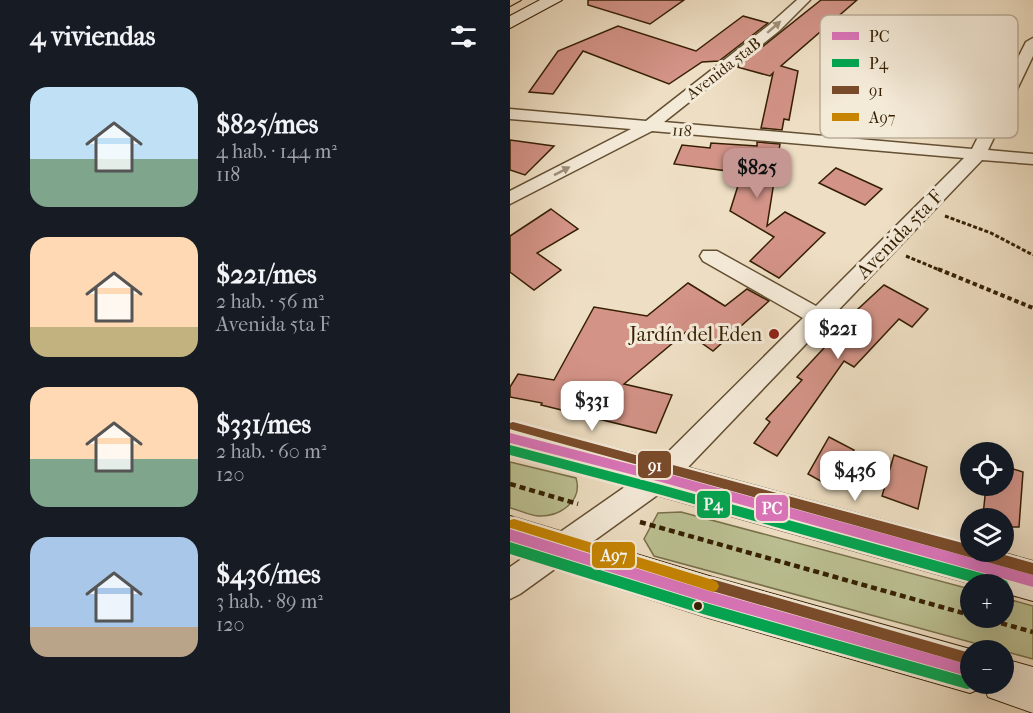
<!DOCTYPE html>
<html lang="es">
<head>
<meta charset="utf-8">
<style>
  body { margin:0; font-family:"IM FELL French Canon",serif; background:#242831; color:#f1f3f6; height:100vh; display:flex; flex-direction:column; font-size:22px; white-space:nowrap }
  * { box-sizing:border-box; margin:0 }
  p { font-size:20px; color:#9ea1a6 }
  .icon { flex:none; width:33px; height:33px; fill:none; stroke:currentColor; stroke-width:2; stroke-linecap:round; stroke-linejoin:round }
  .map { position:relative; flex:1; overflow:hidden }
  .sheet { display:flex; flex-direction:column; background:#171b24; width:510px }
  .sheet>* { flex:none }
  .controls { position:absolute; left:450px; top:442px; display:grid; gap:12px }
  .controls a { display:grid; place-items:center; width:54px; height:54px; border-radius:50%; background:#171b24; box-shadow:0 6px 24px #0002; font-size:30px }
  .price { position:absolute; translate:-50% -51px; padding:0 14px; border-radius:12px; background:#fff; color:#222; font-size:20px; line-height:39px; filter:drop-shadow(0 2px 3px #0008) }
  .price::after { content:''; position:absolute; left:50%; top:36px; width:18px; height:14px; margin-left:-9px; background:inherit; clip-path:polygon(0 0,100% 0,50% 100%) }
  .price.current { background:#c59692; color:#111 }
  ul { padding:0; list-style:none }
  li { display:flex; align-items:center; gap:18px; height:150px; padding:0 30px }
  li span { display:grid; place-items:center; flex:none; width:168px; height:120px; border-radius:18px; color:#555 }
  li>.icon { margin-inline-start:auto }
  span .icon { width:72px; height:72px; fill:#fffc; stroke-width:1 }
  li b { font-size:26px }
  h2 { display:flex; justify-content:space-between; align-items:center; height:72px; padding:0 30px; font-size:26px }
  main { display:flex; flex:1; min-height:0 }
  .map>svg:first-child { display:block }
  .green { fill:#bbc092; stroke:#78704a; stroke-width:1.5 }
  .building { fill:#d39387; stroke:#351f02; stroke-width:1.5 }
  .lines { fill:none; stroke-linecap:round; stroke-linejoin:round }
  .minor-casing { stroke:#634f32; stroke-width:3 }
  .secondary-casing { stroke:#351f02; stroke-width:2 }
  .trunk-casing { stroke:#351f02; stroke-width:2 }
  .path-far2 { stroke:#351f02; stroke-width:3; stroke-dasharray:4 2; stroke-linecap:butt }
  .path-far1 { stroke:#351f02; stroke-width:4; stroke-dasharray:4.5 3; stroke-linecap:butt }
  .path { stroke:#351f02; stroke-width:4.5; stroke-dasharray:6 4; stroke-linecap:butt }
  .minor { fill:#f4ead8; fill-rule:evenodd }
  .secondary { fill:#f4ead8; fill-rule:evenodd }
  .trunk { fill:#eedec3; fill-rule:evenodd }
  .bus-1-casing { stroke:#f4ead8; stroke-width:5 }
  .bus-2-casing { stroke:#f4ead8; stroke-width:5 }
  .bus-3-casing { stroke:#f4ead8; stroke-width:5 }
  .bus-4-casing { stroke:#f4ead8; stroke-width:5 }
  .bus-1 { fill:#da74ba; fill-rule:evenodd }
  .bus-2 { fill:#00a651; fill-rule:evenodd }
  .bus-3 { fill:#7a4b2a; fill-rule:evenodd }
  .bus-4 { fill:#c68400; fill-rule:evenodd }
  .oneway { fill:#9e8f78 }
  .poi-dot { fill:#8f2418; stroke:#f4ead8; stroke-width:2 }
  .bus-dot { fill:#351f02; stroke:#f4ead8; stroke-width:2 }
  .labels { text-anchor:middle; stroke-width:6; stroke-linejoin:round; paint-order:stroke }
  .far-street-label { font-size:16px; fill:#351f02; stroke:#f4ead8 }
  .street-label { font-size:20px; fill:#351f02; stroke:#f4ead8 }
  .poi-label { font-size:20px; fill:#351f02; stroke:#f4ead8; text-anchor:end }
  .key { fill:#f4ead8; stroke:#bbad98; stroke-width:1.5 }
  .key-label { font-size:16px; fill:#351f02 }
  .line-badge { stroke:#f4ead8; stroke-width:2 }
  .badge-label { font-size:16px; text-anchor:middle; font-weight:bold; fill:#fff }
</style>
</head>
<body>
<main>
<section class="sheet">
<h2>4 viviendas<svg class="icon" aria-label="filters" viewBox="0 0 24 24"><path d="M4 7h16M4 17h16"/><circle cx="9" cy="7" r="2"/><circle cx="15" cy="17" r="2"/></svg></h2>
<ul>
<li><span style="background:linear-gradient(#bfe0f5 60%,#7fa58c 0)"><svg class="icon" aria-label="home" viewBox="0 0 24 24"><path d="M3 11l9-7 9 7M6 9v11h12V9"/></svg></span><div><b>$825/mes</b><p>4 hab. · 144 m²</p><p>118</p></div></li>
<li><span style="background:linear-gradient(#ffd9b3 75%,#c2b280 0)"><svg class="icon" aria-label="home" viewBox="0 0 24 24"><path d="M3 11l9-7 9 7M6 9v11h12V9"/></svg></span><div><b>$221/mes</b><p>2 hab. · 56 m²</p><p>Avenida 5ta F</p></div></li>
<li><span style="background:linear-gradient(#ffd9b3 60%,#7fa58c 0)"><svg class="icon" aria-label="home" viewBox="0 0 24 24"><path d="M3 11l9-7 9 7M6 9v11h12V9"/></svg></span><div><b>$331/mes</b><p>2 hab. · 60 m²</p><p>120</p></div></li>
<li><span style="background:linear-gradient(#a9c7e8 75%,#b9a48a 0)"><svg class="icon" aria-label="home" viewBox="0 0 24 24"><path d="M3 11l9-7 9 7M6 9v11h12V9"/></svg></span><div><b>$436/mes</b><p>3 hab. · 89 m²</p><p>120</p></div></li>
</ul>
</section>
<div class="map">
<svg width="523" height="713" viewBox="0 0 523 713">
  <rect width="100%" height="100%" fill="#eedec3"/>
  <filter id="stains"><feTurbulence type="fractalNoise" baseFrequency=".00333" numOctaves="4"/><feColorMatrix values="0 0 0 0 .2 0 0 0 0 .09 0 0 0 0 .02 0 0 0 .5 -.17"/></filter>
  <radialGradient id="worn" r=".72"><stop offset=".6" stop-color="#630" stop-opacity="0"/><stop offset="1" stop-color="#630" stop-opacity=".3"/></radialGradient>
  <g class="green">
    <path d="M 0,462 L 66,478 C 73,501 50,517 28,516 C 19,515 9,510 0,508 Z"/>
    <polygon points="171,512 460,589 460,618 494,618 494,598 523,606 523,659 144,556 134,539 148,513"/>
  </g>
  <g class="building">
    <polygon points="78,0 174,0 140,24 78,5"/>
    <polygon points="311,0 347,0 271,66 288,71 279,120 274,119 272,130 251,128 263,73 260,76 227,67"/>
    <polygon points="233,16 258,23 209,61 192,62 159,84 73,51 43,94 19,92 48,51 108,26 186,51"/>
    <polygon points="0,140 44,146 15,175 0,170"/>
    <polygon points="247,142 270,144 257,226 275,212 315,233 269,278 240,261 264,237 220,211 232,173 164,164 172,145 200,148 201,143 247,146"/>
    <polygon points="326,168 372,189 355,205 309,183"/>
    <polygon points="41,209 68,229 27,253 51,270 24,290 0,272 0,236"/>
    <polygon points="178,283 215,306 237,289 259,301 203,351 176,332 114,384 162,395 146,433 31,405 32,403 0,397 0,387 8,374 44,380 84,307 137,316"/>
    <polygon points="374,285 418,309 402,327 389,319 344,367 334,361 267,456 244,443 260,422 256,419 292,380 287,377 326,335 322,333"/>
    <polygon points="319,437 344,450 323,488 298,474"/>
    <polygon points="384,455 417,467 408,509 372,496"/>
    <polygon points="494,466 513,472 509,527 494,527 494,519 473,516 476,486 494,486"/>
  </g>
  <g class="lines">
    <g class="minor-casing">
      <polygon id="minor" points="287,0 300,0 269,31 154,122 462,149 516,42 523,38 523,56 478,150 523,154 523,164 472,160 160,486 10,594 0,599 0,567 142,468 293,318 193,261 190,256 193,251 207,251 306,306 454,158 142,131 0,204 0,191 121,129 0,119 0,109 136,121 259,25"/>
    </g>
    <g class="secondary-casing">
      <g id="secondary">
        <polygon points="30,0 52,0 0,28 0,16"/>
        <polygon points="0,422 151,460 460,544 460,552 491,552 523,561 523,601 494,593 494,585 466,585 0,454"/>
        <polygon points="0,516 199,576 460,649 465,651 460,651 460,684 494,684 494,659 523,667 523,713 478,697 474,687 460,693 199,618 0,554"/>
      </g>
    </g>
    <g class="trunk-casing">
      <polygon id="trunk" points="0,0 11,0 0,6"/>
    </g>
    <g class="path-far2">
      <polyline points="435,216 481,233 523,255"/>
      <polyline points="396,256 432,271"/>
    </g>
    <polyline class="path-far1" points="428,269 523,308"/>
    <g class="path">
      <polyline points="0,484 68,504"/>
      <polyline points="130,522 460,615"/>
      <polyline points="472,618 523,632"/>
    </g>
    <use href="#minor" class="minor"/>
    <use href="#secondary" class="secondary"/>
    <use href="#trunk" class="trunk"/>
    <g class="bus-1-casing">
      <g id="bus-1">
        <polygon points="0,433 151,472 523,575 523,587 151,482 0,443"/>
        <polygon points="0,529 199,591 460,665 460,677 199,603 0,541"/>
      </g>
    </g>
    <g class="bus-2-casing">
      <g id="bus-2">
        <polygon points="0,445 148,484 493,579 497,581 499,585 497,589 494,591 494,585 472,585 148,494 0,455"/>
        <polygon points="0,542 196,603 457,677 460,678 460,684 463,684 462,688 457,689 196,615 0,554"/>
      </g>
    </g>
    <g class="bus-3-casing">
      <g id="bus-3">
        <polygon points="3,422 460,545 460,552 484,552 523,563 523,575 3,430 0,429 0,423"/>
        <polygon points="202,579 460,653 460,665 202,591 198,589 196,585 198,581"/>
      </g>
    </g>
    <g class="bus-4-casing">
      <polygon id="bus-4" points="4,519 203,580 207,582 209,586 207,590 203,592 4,529 0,528 0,520"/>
    </g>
    <use href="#bus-1" class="bus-1"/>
    <use href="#bus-2" class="bus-2"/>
    <use href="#bus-3" class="bus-3"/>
    <use href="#bus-4" class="bus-4"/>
  </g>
  <defs><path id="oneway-solid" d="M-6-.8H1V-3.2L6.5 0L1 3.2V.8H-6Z" transform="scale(1.5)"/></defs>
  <g class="oneway">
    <use href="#oneway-solid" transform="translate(264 27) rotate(-41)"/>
    <use href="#oneway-solid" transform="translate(52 171) rotate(-27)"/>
  </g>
  <circle class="poi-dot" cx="264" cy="334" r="6"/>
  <circle class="bus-dot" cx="188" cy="606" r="5"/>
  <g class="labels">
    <g class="far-street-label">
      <text transform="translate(213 68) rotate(-38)" y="6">Avenida 5taB</text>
      <text transform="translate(172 130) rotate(5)" y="6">118</text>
    </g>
    <g class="street-label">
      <text transform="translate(389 234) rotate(-46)" y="7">Avenida 5ta F</text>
    </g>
    <g class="poi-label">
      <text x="252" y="341">Jardín del Eden</text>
    </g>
  </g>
  <rect x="310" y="15" width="198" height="123" rx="9" class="key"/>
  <rect x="322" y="32" width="27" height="8" fill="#da74ba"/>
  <rect x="322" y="59" width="27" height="8" fill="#00a651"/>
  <rect x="322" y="86" width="27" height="8" fill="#7a4b2a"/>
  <rect x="322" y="113" width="27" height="8" fill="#c68400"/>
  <g class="key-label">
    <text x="359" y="42">PC</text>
    <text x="359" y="69">P4</text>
    <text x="359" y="96">91</text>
    <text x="359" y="123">A97</text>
  </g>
  <g class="line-badge">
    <rect x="127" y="450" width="35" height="29" rx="6" fill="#7a4b2a"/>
    <rect x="186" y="490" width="35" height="29" rx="6" fill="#00a651"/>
    <rect x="245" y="494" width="34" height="28" rx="6" fill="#da74ba"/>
    <rect x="81" y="541" width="45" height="28" rx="6" fill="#c68400"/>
  </g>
  <g class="badge-label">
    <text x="145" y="471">91</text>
    <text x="203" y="510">P4</text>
    <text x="262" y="514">PC</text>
    <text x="104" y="561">A97</text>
  </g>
  <rect width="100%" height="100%" filter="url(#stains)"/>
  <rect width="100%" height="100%" fill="url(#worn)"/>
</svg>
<div class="controls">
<a><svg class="icon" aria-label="locate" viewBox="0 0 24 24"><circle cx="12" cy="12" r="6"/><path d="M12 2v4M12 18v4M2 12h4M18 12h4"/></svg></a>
<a><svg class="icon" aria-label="layers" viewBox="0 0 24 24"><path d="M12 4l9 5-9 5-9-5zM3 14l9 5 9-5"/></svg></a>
<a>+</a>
<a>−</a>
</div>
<b class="price current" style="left:247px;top:199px">$825</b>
<b class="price" style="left:328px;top:360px">$221</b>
<b class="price" style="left:82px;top:432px">$331</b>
<b class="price" style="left:345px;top:502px">$436</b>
</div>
</main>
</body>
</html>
